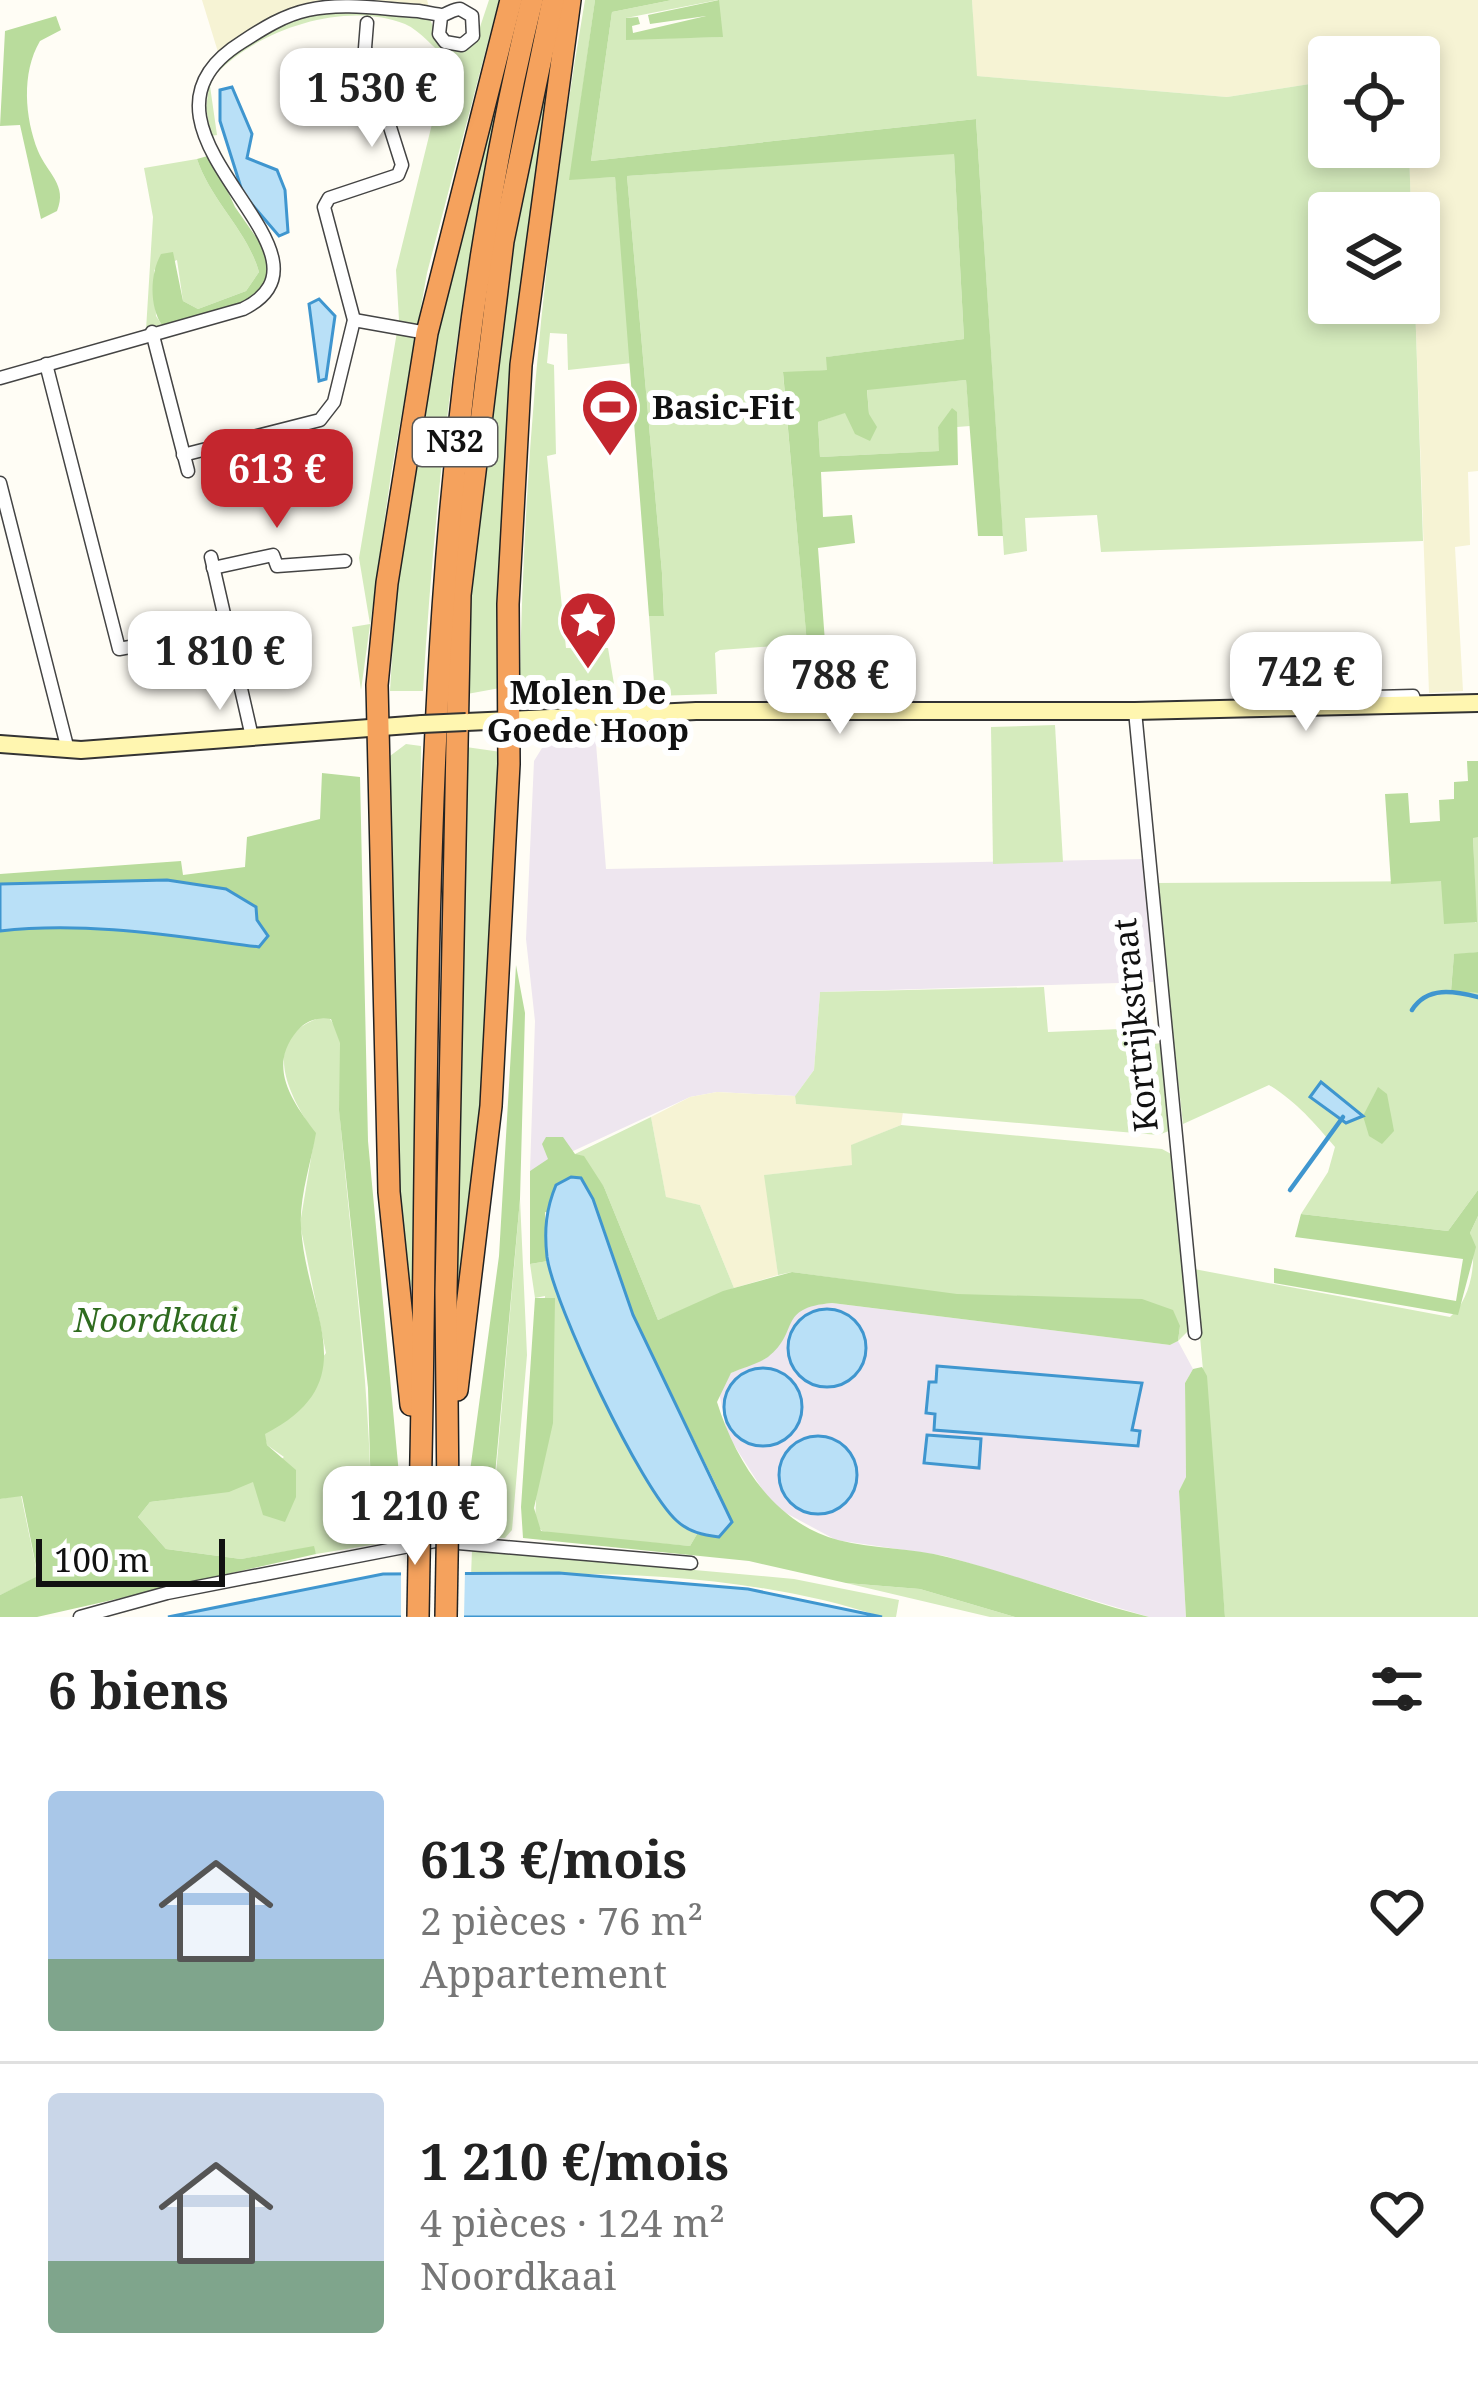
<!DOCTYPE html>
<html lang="fr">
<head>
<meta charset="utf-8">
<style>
  body { margin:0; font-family:"Noto Serif",serif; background:#f2f2f2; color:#222; height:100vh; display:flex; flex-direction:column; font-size:45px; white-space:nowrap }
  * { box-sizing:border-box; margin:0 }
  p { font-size:39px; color:#767676 }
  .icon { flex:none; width:66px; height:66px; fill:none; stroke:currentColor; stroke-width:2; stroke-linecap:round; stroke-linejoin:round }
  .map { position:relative; height:1617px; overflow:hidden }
  .side { display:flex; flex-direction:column; background:#fff; flex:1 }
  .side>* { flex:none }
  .controls { position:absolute; left:1308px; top:36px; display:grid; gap:24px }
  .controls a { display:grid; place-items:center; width:132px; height:132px; border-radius:12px; background:#fff; box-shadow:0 6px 18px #0003; font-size:60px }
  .scale { position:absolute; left:36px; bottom:30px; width:189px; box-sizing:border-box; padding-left:12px; border:6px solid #111; border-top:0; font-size:33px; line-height:42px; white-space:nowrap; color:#111; -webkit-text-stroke:9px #fff; paint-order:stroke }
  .price { position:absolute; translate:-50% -102px; padding:0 27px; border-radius:24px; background:#fff; color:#222; font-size:39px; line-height:78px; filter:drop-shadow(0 3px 6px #0008) }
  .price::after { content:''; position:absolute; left:50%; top:72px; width:36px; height:27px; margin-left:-18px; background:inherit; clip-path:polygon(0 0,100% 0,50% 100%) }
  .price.selected { background:#c4262e; color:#fff }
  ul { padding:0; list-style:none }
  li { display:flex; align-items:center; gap:36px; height:300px; padding:0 48px }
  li+li { border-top:3px solid #e0e0e0 }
  li span { display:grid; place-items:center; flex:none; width:336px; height:240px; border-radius:12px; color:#555 }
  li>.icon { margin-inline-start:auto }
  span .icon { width:144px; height:144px; fill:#fffc; stroke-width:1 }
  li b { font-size:51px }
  h2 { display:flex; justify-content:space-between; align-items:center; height:144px; padding:0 48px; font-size:51px }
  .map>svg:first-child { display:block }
  .industrial { fill:#eee6ef }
  .farmland { fill:#f6f3d4 }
  .green { fill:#d5ebbd; fill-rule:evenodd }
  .forest { fill:#b9dc9c }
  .water { fill:#b9e0f7; stroke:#3f96cf; stroke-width:3 }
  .pier { fill:#fffdf5 }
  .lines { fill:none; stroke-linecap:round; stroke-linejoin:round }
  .stream { stroke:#3f96cf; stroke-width:4.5 }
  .street-casing { stroke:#444; stroke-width:15 }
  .secondary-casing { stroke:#333; stroke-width:20 }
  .highway-casing { stroke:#222; stroke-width:24 }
  .street { stroke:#fff; stroke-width:12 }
  .secondary { stroke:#fff6b0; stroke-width:16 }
  .highway { stroke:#f5a25d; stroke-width:21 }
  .secondary-bridge-casing { stroke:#333; stroke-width:20; stroke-linecap:butt }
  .highway-bridge-casing { stroke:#222; stroke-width:24; stroke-linecap:butt }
  .secondary-bridge { stroke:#fff6b0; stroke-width:16 }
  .highway-bridge { stroke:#f5a25d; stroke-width:21 }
  .labels { text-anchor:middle; stroke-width:12; stroke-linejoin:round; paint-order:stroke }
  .shield { fill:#fff; stroke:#585858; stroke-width:3 }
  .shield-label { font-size:30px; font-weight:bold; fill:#111 }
  .poi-label { font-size:33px; font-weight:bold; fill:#111; stroke:#fff; text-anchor:start }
  .street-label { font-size:33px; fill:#111; stroke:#fff }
  .park-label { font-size:33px; font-style:italic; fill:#2f6b1f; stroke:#fff }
</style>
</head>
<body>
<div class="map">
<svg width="1478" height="1617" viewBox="0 0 1478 1617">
  <rect width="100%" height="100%" fill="#fffdf5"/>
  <g class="industrial">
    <polygon points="595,731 606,869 1145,859 1153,982 820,992 814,1070 795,1096 717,1092 690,1097 530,1171 535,1021 526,939 534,761 550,735"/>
    <polygon points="832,1303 1170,1345 1178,1341 1193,1369 1185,1383 1186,1477 1179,1491 1186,1617 1149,1617 945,1556 836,1540 773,1506 727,1434 719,1392 731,1373 766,1358 792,1314 804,1306"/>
  </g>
  <g class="farmland">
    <polygon points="202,0 427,0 429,7 269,22 218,52"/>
    <polygon points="972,0 1478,0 1478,471 1468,472 1470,545 1455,547 1463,691 1429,693 1415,303 1419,303 1419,213 1411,213 1409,147 1419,147 1419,57 1329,57 1329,81 1227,97 976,76"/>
    <polygon points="717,1092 795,1096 796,1104 903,1112 901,1125 852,1145 853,1165 765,1175 778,1275 734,1288 700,1205 666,1198 651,1117 690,1097"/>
  </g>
  <g class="green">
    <path d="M 489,0 L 499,0 L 427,273 L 391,474 L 361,690 L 352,627 L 370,624 L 359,558 L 399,320 L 396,270 L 448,59 C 433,48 421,31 405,24 C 344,0 257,30 215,75 L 210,86 L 217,135 L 211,136 L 206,108 L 212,66 C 306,5 319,9 429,17 L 440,43 L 477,36 Z"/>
    <path d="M 517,0 L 522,0 C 466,227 437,458 423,691 L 390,691 L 398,561 L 428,361 Z"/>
    <path d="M 585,0 L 595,0 L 570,179 L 615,177 L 632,363 L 568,370 L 567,334 L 550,333 L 547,363 L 554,365 L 556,454 L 547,456 L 566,648 L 608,648 L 616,696 C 586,698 539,709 520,679 C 524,451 546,225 585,0 Z"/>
    <path d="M 672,0 L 972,0 L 977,76 L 1227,97 L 1329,81 L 1329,147 L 1409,147 L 1411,213 L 1329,213 L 1329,303 L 1415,303 L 1423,541 L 1101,552 L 1097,515 L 1025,518 L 1027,551 L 1004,555 L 976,119 L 591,161 L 612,12 ZM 718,0 L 722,37 L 626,39 L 626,18 Z"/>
    <path d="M 554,30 L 500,688 L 467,694 C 473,470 509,249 554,30 Z"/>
    <polygon points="954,153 964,339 827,357 828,370 783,373 807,643 825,642 827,695 803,696 801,644 720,650 715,653 717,694 655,696 649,616 664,615 662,573 627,176"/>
    <path d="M 197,159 C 211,201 247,230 259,272 L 246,291 L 198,309 L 183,301 L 177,260 L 154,270 L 156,316 L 162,325 L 146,330 L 153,217 L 144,168 Z"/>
    <polygon points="966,380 970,426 957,427 957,412 938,427 940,451 820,457 818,422 846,412 850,420 869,414 867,389"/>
    <polygon points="1055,725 1063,862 993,864 991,727"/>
    <path d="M 406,744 L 421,746 L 418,1300 C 386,1268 388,833 386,759 Z"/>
    <polygon points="466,747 501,752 485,1081 461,1296 455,1303"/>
    <path d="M 1473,837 L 1478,837 L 1478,952 L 1454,955 L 1451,990 L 1478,993 L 1478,1190 L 1448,1231 L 1301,1214 L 1328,1172 L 1335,1147 C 1313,1122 1298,1103 1269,1085 L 1183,1124 L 1156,883 L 1441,881 L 1476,923 Z"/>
    <polygon points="1044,987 1048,1032 1146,1028 1147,1045 1161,1043 1169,1131 1158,1135 796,1104 795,1096 814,1070 820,992"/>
    <path d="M 319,1018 L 330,1019 C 351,1046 337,1086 340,1118 C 351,1244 368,1368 371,1495 L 401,1496 L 401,1540 L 316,1554 L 313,1547 L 241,1559 L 166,1549 L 138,1517 L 150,1502 C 206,1494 239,1495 284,1457 L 267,1445 L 264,1434 L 326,1353 L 300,1224 L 315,1134 C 290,1097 258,1039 319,1018 Z"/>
    <polygon points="651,1117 666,1197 700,1205 734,1288 658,1320 604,1187 575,1154"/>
    <polygon points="901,1125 1162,1149 1173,1155 1188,1331 1178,1341 1180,1326 792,1272 778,1275 764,1175 852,1165 851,1145"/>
    <polygon points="520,1199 527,1355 512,1530 505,1538 466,1536 466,1501 478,1506 494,1496"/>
    <path d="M 1478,1216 L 1478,1617 L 1225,1617 L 1194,1269 L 1450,1317 C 1471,1300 1478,1259 1470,1233 Z"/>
    <polygon points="548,1261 588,1363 678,1522 697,1534 690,1546 562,1535 542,1531 535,1523 545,1296 535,1298 530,1264"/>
    <polygon points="21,1495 38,1577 0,1595 0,1499"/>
    <path d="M 472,1550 L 794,1579 L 899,1600 L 896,1617 L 882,1617 C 753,1574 605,1570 471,1576 Z"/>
    <polygon points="846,1583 920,1589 1015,1617 990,1617"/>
  </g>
  <g class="forest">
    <polygon points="595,0 672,0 612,12 591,161 976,119 1003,536 978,536 966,380 867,390 869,414 877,427 870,441 855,434 845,413 818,422 820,457 939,451 938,427 952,408 957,412 958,465 821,472 823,517 852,515 855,543 818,548 825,642 807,644 783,372 827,370 826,357 964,339 954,154 627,176 662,573 664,616 649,616 615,177 569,180"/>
    <polygon points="719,0 723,37 626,40 626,18 638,17 640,24 632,26 633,33 706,16 650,24 648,15"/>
    <path d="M 56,16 L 61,30 L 40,41 C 21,73 25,118 38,151 C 47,173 68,185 57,211 L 41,219 L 20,125 L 0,126 L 5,31 Z"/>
    <path d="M 211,155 L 235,207 L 268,254 L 265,290 L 231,309 L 162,325 C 149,306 150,274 161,254 L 173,252 L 183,301 L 198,309 L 246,291 L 259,272 C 247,230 211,201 197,159 Z"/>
    <polygon points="1467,761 1478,761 1478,837 1473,838 1477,922 1444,924 1441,881 1391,884 1385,794 1408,793 1410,823 1440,821 1439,800 1454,799 1454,782 1468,781"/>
    <path d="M 322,773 L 360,777 L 368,1141 L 401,1496 L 371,1496 L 368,1388 L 339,1110 L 340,1043 L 331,1019 C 316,1017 307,1020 297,1031 C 267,1067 292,1101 316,1133 C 311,1163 299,1198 301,1227 C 306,1314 368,1381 265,1434 L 267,1445 L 296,1470 L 296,1497 L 285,1522 L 263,1515 L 253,1482 L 229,1492 L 150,1502 L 138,1517 L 166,1549 L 241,1559 L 314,1546 L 316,1554 L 37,1617 L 0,1617 L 0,1595 L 38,1576 L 22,1496 L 0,1499 L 0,931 C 85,921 175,933 259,947 L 262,928 L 226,889 L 167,880 L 0,884 L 0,874 L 181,861 L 183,875 L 245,867 L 247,837 L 320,819 Z"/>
    <polygon points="1478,952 1478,993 1451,991 1454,954"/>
    <polygon points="516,965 525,1013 520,1199 493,1497 478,1506 466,1501 499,1256"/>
    <polygon points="1378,1087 1387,1094 1394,1131 1382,1144 1369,1136 1363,1116"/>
    <path d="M 546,1137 L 563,1137 L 575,1154 L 584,1156 L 604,1187 L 658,1320 L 723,1291 L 792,1272 L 957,1294 L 1142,1299 L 1173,1310 L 1180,1326 L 1178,1341 L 1170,1345 L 832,1303 C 776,1308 801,1331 768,1357 C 758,1364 742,1368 731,1373 L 717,1402 C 736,1462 774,1523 838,1540 C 874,1549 912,1548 947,1557 C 1015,1574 1081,1600 1149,1617 L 1015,1617 L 920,1589 L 846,1583 L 749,1561 L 523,1538 L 521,1507 L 535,1298 L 555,1298 L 553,1423 L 534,1508 L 541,1531 L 690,1546 L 697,1534 L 719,1537 L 718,1489 L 633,1315 L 604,1228 L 545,1212 L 548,1261 L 530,1264 L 530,1171 L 548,1159 L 542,1144 Z"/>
    <polygon points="1478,1190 1478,1216 1470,1233 1476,1247 1458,1315 1274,1283 1274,1268 1456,1301 1463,1259 1295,1237 1301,1214 1448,1231"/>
    <polygon points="1202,1367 1207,1376 1225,1617 1186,1617 1179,1491 1186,1477 1185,1383 1193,1369"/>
  </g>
  <g class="water">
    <polygon points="232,87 252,134 247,158 277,170 285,190 288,232 279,236 243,194 220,121 220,90"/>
    <polygon points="319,299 335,316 326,379 319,381 309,304"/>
    <path d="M 167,880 L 226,889 L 256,907 L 257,920 L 268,936 L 259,947 C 174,936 86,921 0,931 L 0,884 Z"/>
    <polygon points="1321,1082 1363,1116 1346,1123 1310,1097"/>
    <path d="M 571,1177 L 581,1178 L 593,1199 L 633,1315 L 732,1522 L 719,1537 C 703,1535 689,1532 677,1521 C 641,1489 554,1305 547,1257 C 544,1230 546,1209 556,1185 Z"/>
    <circle cx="827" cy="1348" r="39"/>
    <polygon points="937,1366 1142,1383 1132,1430 1140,1431 1138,1446 934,1430 935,1414 926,1413 929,1382 936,1382"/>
    <circle cx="763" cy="1407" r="39"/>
    <polygon points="927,1435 981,1439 979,1468 924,1463"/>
    <circle cx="818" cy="1475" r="39"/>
    <polygon points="559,1573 748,1589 882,1617 168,1617 383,1574"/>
  </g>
  <polygon class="pier" points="401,1567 465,1570 464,1617 401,1617"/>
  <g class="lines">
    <g class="stream">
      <path d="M 1412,1010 C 1427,986 1454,991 1478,997"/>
      <polyline points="1290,1190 1343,1117"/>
    </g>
    <g class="street-casing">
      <g id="street">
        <polyline points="354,320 427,333"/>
        <polyline points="152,332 188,471"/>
        <polyline points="46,364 119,649 228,629"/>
        <path d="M 0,378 L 243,309 C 358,252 102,129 242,42 C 262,29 284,15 308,10 C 343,2 382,9 418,11 C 425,12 440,15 443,15 C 449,13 454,9 460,9 L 472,16 L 473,36 L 462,45 L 445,42 L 439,34 L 441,17"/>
        <polyline points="183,455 320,420 334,402 354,320 324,207 329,198 398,175 402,165 365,48 367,23"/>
        <polyline points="0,483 68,750"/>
        <polyline points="211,557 252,737"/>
        <polyline points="213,568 273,555 277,566 345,561"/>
        <polygon points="1413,696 1414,699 1374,700 1375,697"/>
        <polyline points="1135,711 1195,1333"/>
        <polyline points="80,1617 167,1593 435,1541 691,1563"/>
      </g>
    </g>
    <g class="secondary-casing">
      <g id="secondary">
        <polyline points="466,722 696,711 1135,711 1478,703"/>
        <polyline points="0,744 81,750 422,724"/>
      </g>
    </g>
    <g class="highway-casing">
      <g id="highway">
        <polyline points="457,1390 491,1106 509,764 508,604 521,365 570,0"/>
        <polyline points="411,1405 389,1192 377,685 387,583 427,333 511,0"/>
        <polyline points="448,1502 446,1292 460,595 503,241 553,0"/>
        <path d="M 420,1504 C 432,1001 411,493 532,0"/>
      </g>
    </g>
    <use href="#street" class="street"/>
    <use href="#secondary" class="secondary"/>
    <use href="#highway" class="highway"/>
    <g class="secondary-bridge-casing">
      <polyline id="secondary-bridge" points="422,724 466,722"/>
    </g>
    <g class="highway-bridge-casing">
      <g id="highway-bridge">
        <polyline points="418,1617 420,1504"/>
        <polyline points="446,1617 448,1502"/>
      </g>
    </g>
    <use href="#secondary-bridge" class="secondary-bridge"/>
    <use href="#highway-bridge" class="highway-bridge"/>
  </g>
  <defs>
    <g id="stadium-pin" transform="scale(3)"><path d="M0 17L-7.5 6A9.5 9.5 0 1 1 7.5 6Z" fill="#c4262e" stroke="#fff"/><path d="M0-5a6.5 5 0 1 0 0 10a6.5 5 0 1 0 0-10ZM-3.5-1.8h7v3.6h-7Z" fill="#fff"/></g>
    <g id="sight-pin" transform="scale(3)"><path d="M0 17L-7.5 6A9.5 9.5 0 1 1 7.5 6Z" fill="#c4262e" stroke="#fff"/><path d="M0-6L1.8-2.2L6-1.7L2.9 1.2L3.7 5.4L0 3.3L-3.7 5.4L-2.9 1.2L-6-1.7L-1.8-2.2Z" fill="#fff"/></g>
  </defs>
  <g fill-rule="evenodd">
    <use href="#stadium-pin" x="610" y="407"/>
    <use href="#sight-pin" x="588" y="620"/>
  </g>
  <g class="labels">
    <rect class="shield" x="413" y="418" width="84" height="48" rx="9"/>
    <g class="shield-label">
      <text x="455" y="452">N32</text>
    </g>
    <g class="poi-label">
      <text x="652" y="419">Basic-Fit</text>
      <text x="588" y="704" text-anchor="middle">Molen De<tspan x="588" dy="38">Goede Hoop</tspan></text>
    </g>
    <g class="street-label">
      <text transform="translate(1135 1025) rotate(-96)" y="12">Kortrijkstraat</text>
    </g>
    <g class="park-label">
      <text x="156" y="1332">Noordkaai</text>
    </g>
  </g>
</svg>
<div class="controls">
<a><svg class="icon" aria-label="locate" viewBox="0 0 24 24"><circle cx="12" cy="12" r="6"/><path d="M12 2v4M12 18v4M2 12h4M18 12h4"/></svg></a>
<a><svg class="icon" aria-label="layers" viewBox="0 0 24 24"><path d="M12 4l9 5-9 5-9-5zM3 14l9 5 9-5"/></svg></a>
</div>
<div class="scale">100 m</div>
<b class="price" style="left:372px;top:150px">1 530 €</b>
<b class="price selected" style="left:277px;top:531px">613 €</b>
<b class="price" style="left:220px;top:713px">1 810 €</b>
<b class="price" style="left:1306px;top:734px">742 €</b>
<b class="price" style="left:840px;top:737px">788 €</b>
<b class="price" style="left:415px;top:1568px">1 210 €</b>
</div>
<section class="side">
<h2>6 biens<svg class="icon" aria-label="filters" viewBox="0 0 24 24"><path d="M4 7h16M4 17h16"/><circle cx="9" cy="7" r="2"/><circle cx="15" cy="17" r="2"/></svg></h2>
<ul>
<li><span style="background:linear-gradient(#a9c7e8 70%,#7fa58c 0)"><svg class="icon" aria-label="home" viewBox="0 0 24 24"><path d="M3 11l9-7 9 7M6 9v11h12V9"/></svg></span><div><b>613 €/mois</b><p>2 pièces · 76 m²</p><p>Appartement</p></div><svg class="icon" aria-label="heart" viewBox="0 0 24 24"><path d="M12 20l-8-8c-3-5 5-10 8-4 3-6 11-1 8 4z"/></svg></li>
<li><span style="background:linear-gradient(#c9d6e8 70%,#7fa58c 0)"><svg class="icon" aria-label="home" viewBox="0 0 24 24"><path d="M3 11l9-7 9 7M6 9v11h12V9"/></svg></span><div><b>1 210 €/mois</b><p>4 pièces · 124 m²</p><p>Noordkaai</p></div><svg class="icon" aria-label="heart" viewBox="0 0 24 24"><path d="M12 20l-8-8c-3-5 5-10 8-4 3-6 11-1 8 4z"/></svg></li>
</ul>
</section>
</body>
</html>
